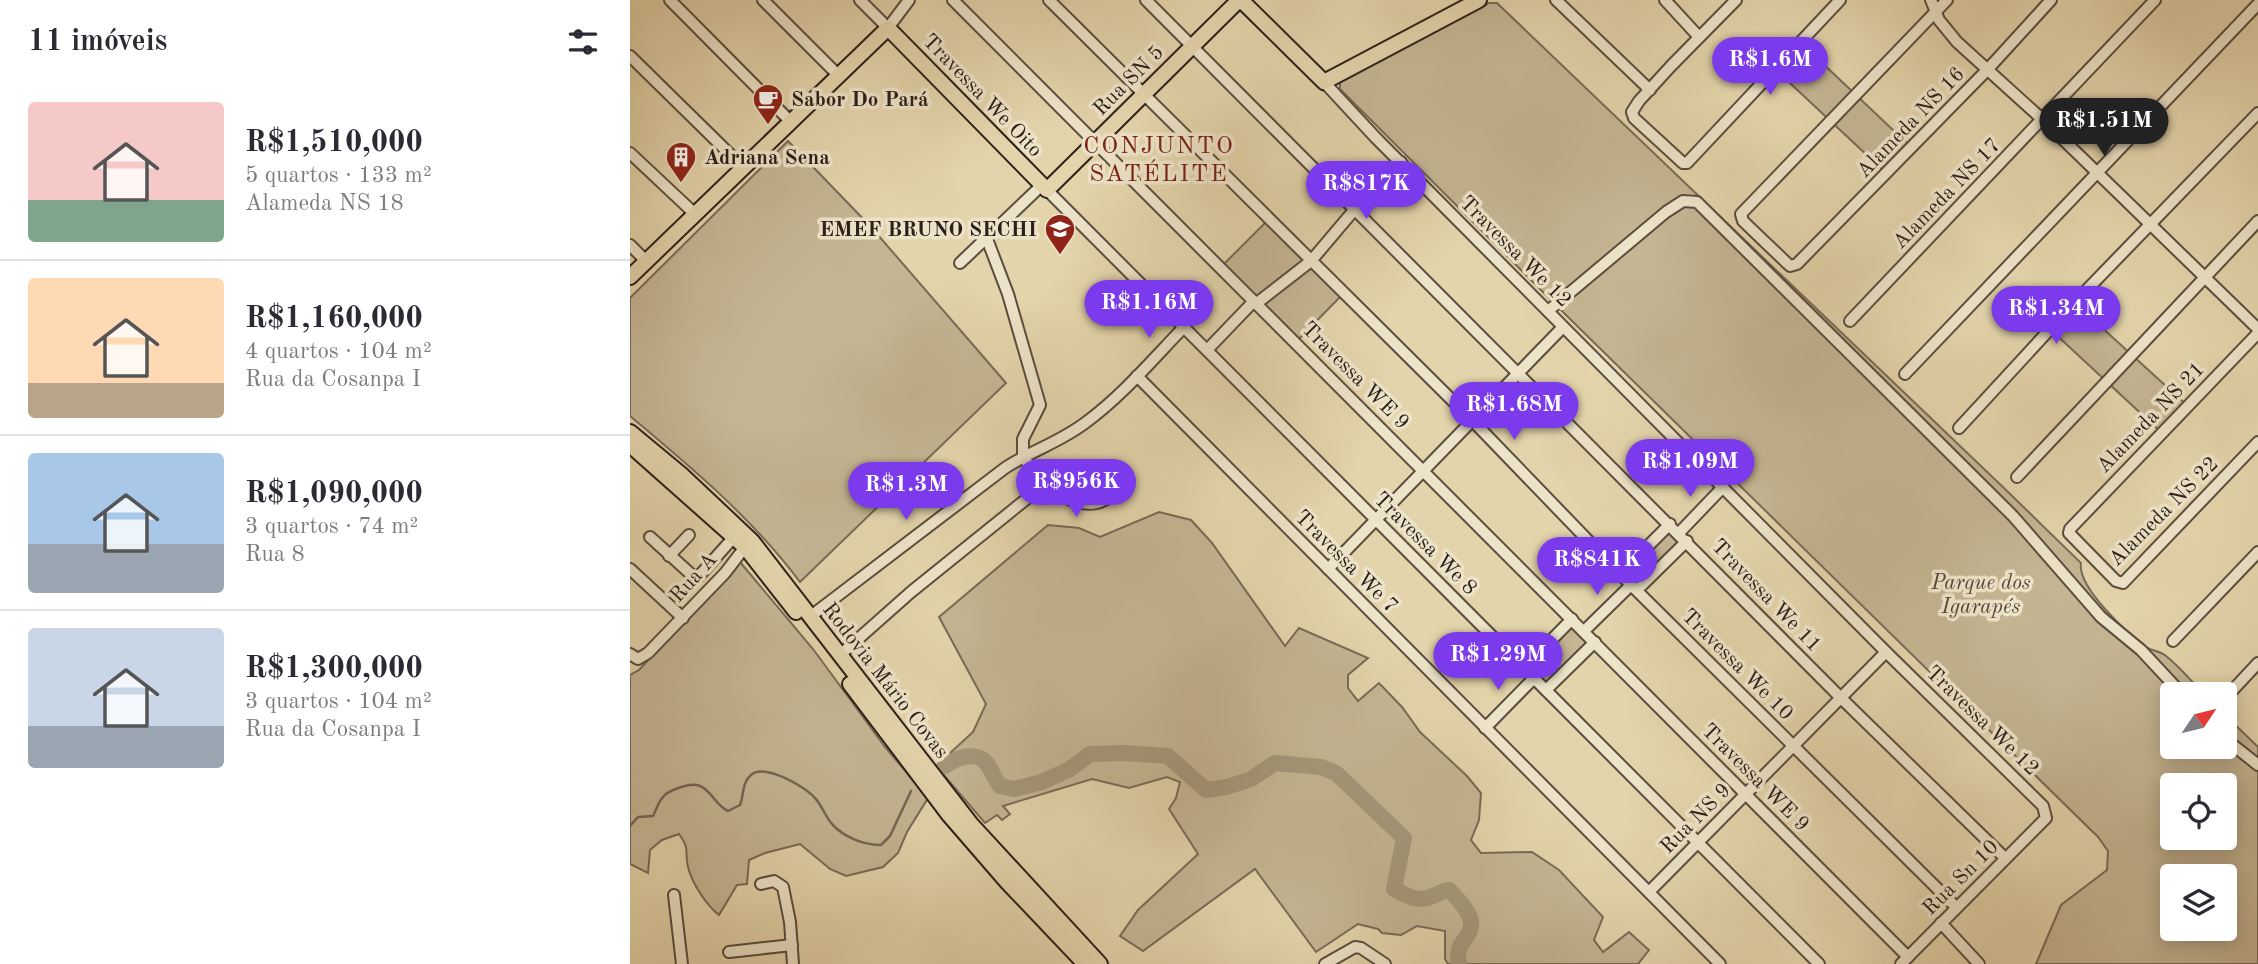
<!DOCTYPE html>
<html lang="pt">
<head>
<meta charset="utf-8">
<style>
  body { margin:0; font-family:"Old Standard TT",serif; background:#f7f7f7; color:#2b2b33; height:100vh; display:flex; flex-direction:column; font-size:26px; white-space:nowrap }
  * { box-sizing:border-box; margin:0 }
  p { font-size:23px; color:#7c7c81 }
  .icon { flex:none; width:38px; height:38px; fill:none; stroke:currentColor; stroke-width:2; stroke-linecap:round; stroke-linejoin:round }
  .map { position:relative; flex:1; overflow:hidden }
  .drawer { display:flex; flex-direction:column; background:#fff; width:630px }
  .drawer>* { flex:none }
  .needle { width:46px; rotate:55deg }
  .fabs { position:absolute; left:1530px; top:682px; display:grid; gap:14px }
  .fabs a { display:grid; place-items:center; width:77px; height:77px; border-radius:7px; background:#fff; box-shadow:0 4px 18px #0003; font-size:35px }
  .price { position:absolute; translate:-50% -60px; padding:0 16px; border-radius:24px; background:#7c3aed; color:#fff; font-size:23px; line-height:46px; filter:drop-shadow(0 2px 4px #0008) }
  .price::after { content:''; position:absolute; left:50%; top:42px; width:21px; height:16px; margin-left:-10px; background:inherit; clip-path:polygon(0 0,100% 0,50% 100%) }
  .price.active { background:#222; color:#fff }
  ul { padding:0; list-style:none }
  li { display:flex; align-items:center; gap:21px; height:175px; padding:0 28px }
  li+li { border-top:2px solid #e1e1e2 }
  li span { display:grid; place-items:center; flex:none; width:196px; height:140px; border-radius:7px; color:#555 }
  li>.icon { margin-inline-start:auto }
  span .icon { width:84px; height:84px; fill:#fffc; stroke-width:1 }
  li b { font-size:30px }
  h2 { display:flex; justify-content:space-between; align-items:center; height:84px; padding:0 28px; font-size:30px }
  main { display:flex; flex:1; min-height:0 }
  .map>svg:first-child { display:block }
  .green { fill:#c5b593; stroke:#786a57; stroke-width:2; fill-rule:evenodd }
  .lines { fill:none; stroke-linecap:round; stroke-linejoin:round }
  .stream { stroke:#756754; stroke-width:2.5 }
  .river { stroke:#a5977a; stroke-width:16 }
  .minor-casing { stroke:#5a4d3f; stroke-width:14 }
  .major-casing { stroke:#2c201b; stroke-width:18 }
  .minor { stroke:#ede3c8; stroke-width:10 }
  .major { stroke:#e4d4ab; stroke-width:14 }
  .labels { text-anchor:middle; stroke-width:7; stroke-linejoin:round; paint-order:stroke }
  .street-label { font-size:21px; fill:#2c201b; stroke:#ede3c8 }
  .poi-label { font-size:21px; font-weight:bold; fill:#2c201b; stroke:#ede3c8; text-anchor:start }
  .park-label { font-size:21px; font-style:italic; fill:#524539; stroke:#ede3c8 }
  .quarter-label { font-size:24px; letter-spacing:2px; fill:#7a1f14; stroke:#ede3c8 }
</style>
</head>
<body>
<main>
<section class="drawer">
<h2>11 imóveis<svg class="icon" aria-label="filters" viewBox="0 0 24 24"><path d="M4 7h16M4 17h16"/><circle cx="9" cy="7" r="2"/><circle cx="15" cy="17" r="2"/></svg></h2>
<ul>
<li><span style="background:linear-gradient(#f6c9c9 70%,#7fa58c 0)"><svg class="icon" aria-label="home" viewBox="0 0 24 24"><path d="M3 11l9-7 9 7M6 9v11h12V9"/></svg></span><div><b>R$1,510,000</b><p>5 quartos · 133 m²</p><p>Alameda NS 18</p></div></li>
<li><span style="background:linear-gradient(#ffd9b3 75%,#b9a48a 0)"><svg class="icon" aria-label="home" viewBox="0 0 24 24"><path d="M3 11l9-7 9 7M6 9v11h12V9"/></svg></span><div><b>R$1,160,000</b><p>4 quartos · 104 m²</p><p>Rua da Cosanpa I</p></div></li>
<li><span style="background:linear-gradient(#a9c7e8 65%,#9aa5b1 0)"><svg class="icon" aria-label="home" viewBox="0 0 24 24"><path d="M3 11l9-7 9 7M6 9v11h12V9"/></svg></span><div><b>R$1,090,000</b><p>3 quartos · 74 m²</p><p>Rua 8</p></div></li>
<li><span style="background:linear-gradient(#c9d6e8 70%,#9aa5b1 0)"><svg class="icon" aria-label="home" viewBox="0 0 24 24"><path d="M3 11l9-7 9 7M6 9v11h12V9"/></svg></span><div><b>R$1,300,000</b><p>3 quartos · 104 m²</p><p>Rua da Cosanpa I</p></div></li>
</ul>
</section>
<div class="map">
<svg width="1628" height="964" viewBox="0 0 1628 964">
  <rect width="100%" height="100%" fill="#e4d4ab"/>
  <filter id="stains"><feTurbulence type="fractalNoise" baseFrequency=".00286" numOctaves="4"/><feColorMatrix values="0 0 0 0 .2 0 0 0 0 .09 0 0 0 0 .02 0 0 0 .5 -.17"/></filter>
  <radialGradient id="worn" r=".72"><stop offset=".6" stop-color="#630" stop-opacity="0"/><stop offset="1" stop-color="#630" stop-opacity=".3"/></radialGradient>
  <g class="green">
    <path d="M 859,3 L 867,3 L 1376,490 L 1451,563 C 1447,587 1497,633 1516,647 C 1522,651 1530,651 1536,656 C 1550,667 1562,682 1575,695 L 1542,695 L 1542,747 L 1594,747 L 1594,714 L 1628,747 L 1628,964 L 1406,964 L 1431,905 L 1477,870 L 1478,851 L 1468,837 L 940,319 L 710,89 L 710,81 ZM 1542,786 L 1594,786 L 1594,838 L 1542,838 ZM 1542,877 L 1594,877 L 1594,929 L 1542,929 Z"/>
    <polygon points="1170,42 1280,146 1255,172 1145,69"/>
    <path d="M 158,141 L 241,227 L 376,383 L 170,582 C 122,518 61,467 0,416 L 0,298 Z"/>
    <polygon points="638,220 712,295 665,343 590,268"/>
    <polygon points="1446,304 1559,407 1533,434 1421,330"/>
    <polygon points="529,512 561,520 582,543 655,646 669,628 738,658 718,675 718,688 728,701 749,683 772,707 790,732 837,776 851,793 849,820 841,840 851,853 902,852 929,870 973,917 964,940 973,952 999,932 1019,950 1008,964 818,964 815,959 815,931 787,926 771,935 752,933 748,929 728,924 686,952 625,869 513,951 490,936 508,910 568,854 539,809 546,798 550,782 537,777 499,788 462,779 373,806 380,814 372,820 367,815 355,823 306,766 343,732 356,704 309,617 418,525 449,528 470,537"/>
    <polygon points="1039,530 1051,543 1006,586 994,573"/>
    <path d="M 110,562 L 183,649 L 255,747 L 298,798 L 277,832 L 268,853 L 253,867 L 216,876 L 200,869 L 170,844 L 135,853 L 119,860 L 117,884 L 107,885 L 89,915 C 76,905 62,883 58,867 C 54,850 61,851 49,834 L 32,840 L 20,850 L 18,873 L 0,864 L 0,675 L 9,670 Z"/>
    <polygon points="943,626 959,642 917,683 901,667"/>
  </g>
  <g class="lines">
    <path class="stream" d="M 0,826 L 8,817 L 23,816 C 26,810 29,800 34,796 C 39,790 61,782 70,786 C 82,791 85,805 98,811 L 110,805 C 114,795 112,782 121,775 C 134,763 174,786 184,797 C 194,807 195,819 206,828 C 218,839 236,845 251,845 L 260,836 L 281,791"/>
    <path class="river" d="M 315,766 C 327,757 348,750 358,765 C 362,772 365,779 370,786 L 384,789 L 412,782 L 440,769 L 460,754 L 494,753 L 538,756 L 576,790 L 597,787 L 621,779 L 645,763 L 691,767 L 706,773 L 774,838 L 764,889 C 777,896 788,903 803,896 C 810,893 812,891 819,890 C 867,937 821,932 829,964"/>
    <g class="minor-casing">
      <g id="minor">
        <polyline points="40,0 161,122"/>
        <polyline points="133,0 209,76"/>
        <polyline points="230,0 258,28 279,0"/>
        <polyline points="323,0 1278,957"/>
        <polyline points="419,0 841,419 1001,585 1326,907"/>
        <polyline points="516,0 1211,698 1375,858"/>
        <polyline points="926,0 1020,90"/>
        <polyline points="1035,0 1069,37"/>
        <polyline points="1106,0 1041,66 1009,101 1002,112 1004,118 1053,163 1057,163 1210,0"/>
        <polyline points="1301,0 1309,20 1327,42 1413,120 1628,329"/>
        <polyline points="1317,0 1111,214 1113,221 1160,266 1167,264 1358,69 1421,0"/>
        <polyline points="0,56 113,167"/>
        <polyline points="694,82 745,137 1256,652 1413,806 1416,818 1271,964"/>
        <polyline points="0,153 65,214"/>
        <polyline points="417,190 1189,964"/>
        <polyline points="357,239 378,294 410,405 393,439 393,457"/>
        <polyline points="0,245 16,261"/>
        <polyline points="330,263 412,185"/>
        <polyline points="627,303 681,261 725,209 771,162"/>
        <polyline points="918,311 1036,212 1053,201 1067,202 1383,516 1471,617 1511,650 1553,695"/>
        <polyline points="1220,321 1525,0"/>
        <polyline points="1628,333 1440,529 1439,533 1486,581 1493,583 1628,442"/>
        <polyline points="578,349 624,301"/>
        <polyline points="1275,374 1628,4"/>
        <polyline points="507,376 1090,964"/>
        <polyline points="1329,428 1445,302 1628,113"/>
        <path d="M 393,457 C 409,479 436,509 467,503 C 472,502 478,498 483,496"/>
        <polyline points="1387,477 1628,221"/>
        <polyline points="1049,533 1093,487"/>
        <polyline points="20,537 64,577 69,576 104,537"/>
        <polyline points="39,556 59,535"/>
        <polyline points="0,569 53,618"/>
        <polyline points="698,569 933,327"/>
        <polyline points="990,574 1040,524"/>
        <polyline points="1007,590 1057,541"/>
        <path d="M 181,616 L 375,468 C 401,451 430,442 455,423 C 492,396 523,359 555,326"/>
        <polyline points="954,631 1001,585"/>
        <polyline points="1543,641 1628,552"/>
        <polyline points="0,654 8,659 18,653 95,573 115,547"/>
        <polyline points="210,655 281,592 415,484"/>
        <polyline points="894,668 942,619"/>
        <polyline points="916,690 965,642"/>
        <polyline points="1600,693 1628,663"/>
        <polyline points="855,728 904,678"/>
        <polyline points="1594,738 1628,765"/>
        <polyline points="131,884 144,881 153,887 160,922 163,964"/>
        <polyline points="1019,892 1256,652"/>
        <polyline points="44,895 52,964"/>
        <polyline points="1311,923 1349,964"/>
        <polyline points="99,952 162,945"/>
        <polyline points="695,964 725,947 731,948 755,964"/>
      </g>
    </g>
    <g class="major-casing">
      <g id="major">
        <polyline points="611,0 694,82 849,0"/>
        <polyline points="0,277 258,28 417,190 609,0"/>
        <polyline points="0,432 53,476 122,541 341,824 470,964"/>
        <polyline points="0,445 115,547 166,612"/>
        <polyline points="220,684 319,815 377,882 455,964"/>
      </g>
    </g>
    <use href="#minor" class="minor"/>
    <use href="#major" class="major"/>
  </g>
  <defs>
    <g id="cafe-pin" transform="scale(1.575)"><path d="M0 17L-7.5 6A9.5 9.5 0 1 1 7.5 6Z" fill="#8f2418" stroke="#ede3c8"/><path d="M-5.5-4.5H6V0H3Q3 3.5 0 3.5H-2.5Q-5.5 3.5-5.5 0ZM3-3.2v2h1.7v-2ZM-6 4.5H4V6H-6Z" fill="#fff"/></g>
    <g id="building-pin" transform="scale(1.575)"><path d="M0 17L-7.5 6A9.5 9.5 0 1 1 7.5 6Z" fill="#8f2418" stroke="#ede3c8"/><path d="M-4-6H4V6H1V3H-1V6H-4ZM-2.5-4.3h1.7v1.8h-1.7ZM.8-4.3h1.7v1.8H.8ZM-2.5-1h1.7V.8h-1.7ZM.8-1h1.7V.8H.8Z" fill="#fff"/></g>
    <g id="school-pin" transform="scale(1.575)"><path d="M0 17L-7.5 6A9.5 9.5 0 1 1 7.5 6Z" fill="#8f2418" stroke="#ede3c8"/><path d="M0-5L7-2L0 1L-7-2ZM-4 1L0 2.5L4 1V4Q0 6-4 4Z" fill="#fff"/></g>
  </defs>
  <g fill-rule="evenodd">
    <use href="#cafe-pin" x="138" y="99"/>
    <use href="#building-pin" x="51" y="157"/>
    <use href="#school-pin" x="430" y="229"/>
  </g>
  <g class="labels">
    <g class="street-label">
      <text transform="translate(498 80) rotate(-45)" y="7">Rua SN 5</text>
      <text transform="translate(353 95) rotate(46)" y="7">Travessa We Oito</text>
      <text transform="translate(1280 122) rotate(-46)" y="7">Alameda NS 16</text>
      <text transform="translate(1316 193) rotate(-46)" y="7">Alameda NS 17</text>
      <text transform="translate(886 251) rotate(45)" y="7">Travessa We 12</text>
      <text transform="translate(726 375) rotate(45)" y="7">Travessa WE 9</text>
      <text transform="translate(1520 417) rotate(-46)" y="7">Alameda NS 21</text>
      <text transform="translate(1533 511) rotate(-45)" y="7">Alameda NS 22</text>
      <text transform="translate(796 543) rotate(45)" y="7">Travessa We 8</text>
      <text transform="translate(717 561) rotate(45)" y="7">Travessa We 7</text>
      <text transform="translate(63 577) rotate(-48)" y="7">Rua A</text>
      <text transform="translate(1137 595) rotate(46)" y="7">Travessa We 11</text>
      <text transform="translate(1108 664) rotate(45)" y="7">Travessa We 10</text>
      <text transform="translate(256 680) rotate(52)" y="7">Rodovia Mário Covas</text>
      <text transform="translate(1353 720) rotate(44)" y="7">Travessa We 12</text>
      <text transform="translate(1126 777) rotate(45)" y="7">Travessa WE 9</text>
      <text transform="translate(1065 818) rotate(-45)" y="7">Rua NS 9</text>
      <text transform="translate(1330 877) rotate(-45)" y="7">Rua Sn 10</text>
    </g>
    <g class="poi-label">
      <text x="161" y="106">Sabor Do Pará</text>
      <text x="74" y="164">Adriana Sena</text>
      <text x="407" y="236" text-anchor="end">EMEF BRUNO SECHI</text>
    </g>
    <g class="park-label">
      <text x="1351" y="589">Parque dos<tspan x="1351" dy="24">Igarapés</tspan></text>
    </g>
    <g class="quarter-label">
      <text x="529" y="153">CONJUNTO<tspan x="529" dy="28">SATÉLITE</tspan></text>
    </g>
  </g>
  <rect width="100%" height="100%" filter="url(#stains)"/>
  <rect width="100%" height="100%" fill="url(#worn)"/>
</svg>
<div class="fabs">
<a><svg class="needle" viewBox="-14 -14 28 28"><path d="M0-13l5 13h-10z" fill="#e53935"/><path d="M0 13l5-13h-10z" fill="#7c7c81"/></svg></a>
<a><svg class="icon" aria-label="locate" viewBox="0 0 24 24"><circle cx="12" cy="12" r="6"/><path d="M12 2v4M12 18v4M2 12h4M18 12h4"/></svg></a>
<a><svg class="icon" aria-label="layers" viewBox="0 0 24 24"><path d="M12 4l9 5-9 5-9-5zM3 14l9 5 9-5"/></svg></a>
</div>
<b class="price" style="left:1140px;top:97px">R$1.6M</b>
<b class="price active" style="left:1474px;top:158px">R$1.51M</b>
<b class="price" style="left:736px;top:221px">R$817K</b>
<b class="price" style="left:519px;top:340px">R$1.16M</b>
<b class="price" style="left:1426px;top:346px">R$1.34M</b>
<b class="price" style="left:884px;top:442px">R$1.68M</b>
<b class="price" style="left:1060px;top:499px">R$1.09M</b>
<b class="price" style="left:446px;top:519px">R$956K</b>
<b class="price" style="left:276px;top:522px">R$1.3M</b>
<b class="price" style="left:967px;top:597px">R$841K</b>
<b class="price" style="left:868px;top:692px">R$1.29M</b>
</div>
</main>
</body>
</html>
